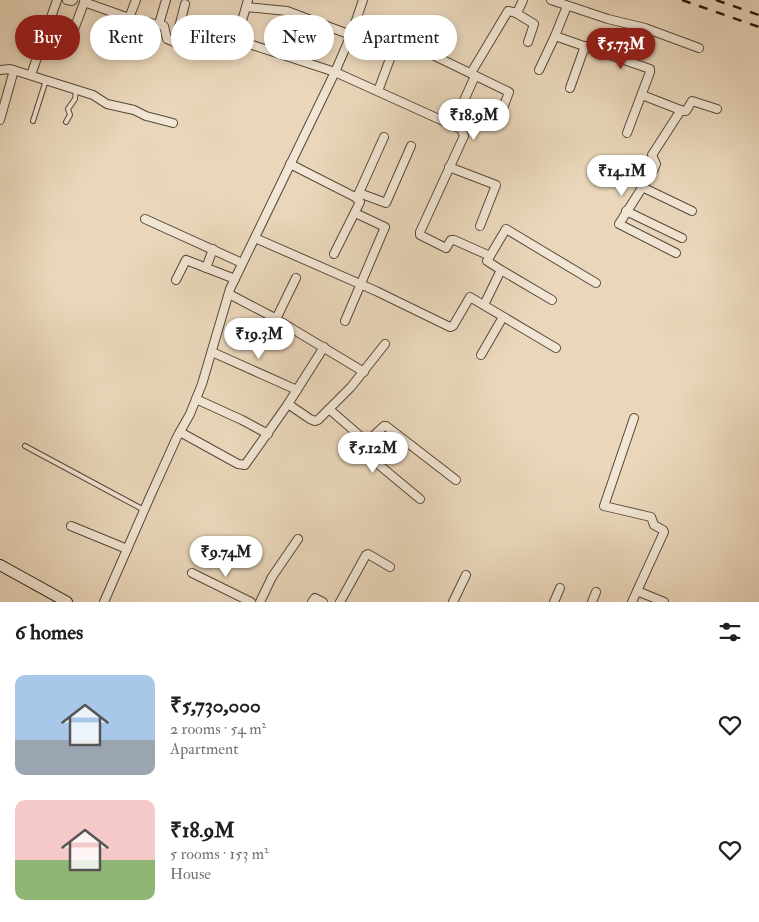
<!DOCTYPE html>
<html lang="en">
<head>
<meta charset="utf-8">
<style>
  body { margin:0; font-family:"IM FELL Double Pica",serif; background:#f2f2f2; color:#202124; height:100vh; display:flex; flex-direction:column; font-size:19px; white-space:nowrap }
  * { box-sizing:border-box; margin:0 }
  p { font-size:16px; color:#757577 }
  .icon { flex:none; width:28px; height:28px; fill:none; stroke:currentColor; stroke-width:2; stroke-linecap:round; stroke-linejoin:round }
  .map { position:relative; height:602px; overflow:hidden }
  .side { display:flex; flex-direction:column; background:#fff; flex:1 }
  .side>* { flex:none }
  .guide { position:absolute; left:15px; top:15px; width:500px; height:45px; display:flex; gap:10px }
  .price { position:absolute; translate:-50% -42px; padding:0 11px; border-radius:18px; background:#fff; color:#222; font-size:16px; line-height:32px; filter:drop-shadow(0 1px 2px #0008) }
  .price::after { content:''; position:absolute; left:50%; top:30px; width:15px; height:11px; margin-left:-8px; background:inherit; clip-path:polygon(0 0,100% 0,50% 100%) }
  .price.on { background:#8f2418; color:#fff }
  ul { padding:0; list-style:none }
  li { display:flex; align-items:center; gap:15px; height:125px; padding:0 15px }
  li span { display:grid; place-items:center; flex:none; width:140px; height:100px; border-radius:10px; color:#555 }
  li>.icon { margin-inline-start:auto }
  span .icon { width:60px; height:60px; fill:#fffc; stroke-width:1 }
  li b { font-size:21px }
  h2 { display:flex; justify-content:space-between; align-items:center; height:60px; padding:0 15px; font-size:21px }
  .pill { padding:0 18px; border-radius:22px; background:#fff; box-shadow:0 2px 8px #0003; font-size:18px; line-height:45px }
  .pill.on { background:#8f2418; color:#fff }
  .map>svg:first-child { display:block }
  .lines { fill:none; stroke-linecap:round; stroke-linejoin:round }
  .lane-casing { stroke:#564838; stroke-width:6 }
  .street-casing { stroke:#564838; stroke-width:10 }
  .secondary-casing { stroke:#25190d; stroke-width:12 }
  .lane { stroke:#f1e5d3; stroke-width:4 }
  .street { stroke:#f1e5d3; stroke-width:8 }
  .secondary { stroke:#f1e5d3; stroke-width:10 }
  .rail { stroke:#25190d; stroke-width:2.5; stroke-dasharray:9 9; stroke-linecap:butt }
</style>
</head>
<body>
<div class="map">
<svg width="759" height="602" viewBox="0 0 759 602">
  <rect width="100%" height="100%" fill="#ead7bb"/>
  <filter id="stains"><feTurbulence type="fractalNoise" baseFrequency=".004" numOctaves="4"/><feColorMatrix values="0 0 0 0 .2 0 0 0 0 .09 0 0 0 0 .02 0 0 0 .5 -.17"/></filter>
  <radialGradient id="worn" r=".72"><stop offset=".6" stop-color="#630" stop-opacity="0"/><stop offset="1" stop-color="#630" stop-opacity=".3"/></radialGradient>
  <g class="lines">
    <g class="lane-casing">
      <g id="lane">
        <polyline points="33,121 46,80"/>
        <polyline points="66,122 70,115 68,109 75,99 76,89"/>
        <polyline points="25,446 144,510"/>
      </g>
    </g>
    <g class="street-casing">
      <g id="street">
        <polyline points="67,0 72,1 73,0"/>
        <polyline points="551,0 608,19 645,28 699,48"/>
        <polyline points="84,2 129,18 164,26 167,39 205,54 207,53 217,34 234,38 237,38 248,0"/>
        <polyline points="246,7 287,11 351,35 397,40 378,91"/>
        <polyline points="516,13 534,24 528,42"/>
        <polyline points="129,18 136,0"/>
        <polyline points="159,24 166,0"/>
        <polyline points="73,32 85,0"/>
        <polyline points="555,36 650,69 650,72 627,133"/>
        <polyline points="235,38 243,42 335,72 461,129 464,136 420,232 420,235 446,248 451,240 454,240 490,256"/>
        <polyline points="175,43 185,4"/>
        <polyline points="414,46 509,92 499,119"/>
        <polyline points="0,70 10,69 93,95 107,104 134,110 146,116 173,123"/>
        <polyline points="539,70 555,36 567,6"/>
        <polyline points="471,73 508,11 517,13 523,0"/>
        <polyline points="31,75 57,0"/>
        <polyline points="570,88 585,46"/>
        <polyline points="642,95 683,111 686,111 692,101 717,109"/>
        <polyline points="0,120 14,70"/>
        <polyline points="453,125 475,76"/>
        <polyline points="290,164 355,197 358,195 384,137"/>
        <polyline points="449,167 496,185 480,226"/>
        <polyline points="642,187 692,211"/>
        <polyline points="359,193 386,203 411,146"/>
        <polyline points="626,211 682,238"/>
        <polyline points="145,219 242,263"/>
        <polyline points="255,238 376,291 450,327 453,326 470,297 556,348"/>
        <polyline points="676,253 619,224 654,169 656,164 652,155 681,110"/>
        <polyline points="334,254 360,202 355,197"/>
        <polyline points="206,268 213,249"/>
        <polyline points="501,270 552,300"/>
        <polyline points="176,280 186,260 235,279"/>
        <polyline points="229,294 271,316 364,372"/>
        <polyline points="484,305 501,270 487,261 506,229 596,283"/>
        <polyline points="276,319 296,278"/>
        <polyline points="345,321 385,227 355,213"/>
        <polyline points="212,352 297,390"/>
        <polyline points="481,355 503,317"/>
        <polyline points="196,399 242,420 268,434"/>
        <polyline points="288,404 310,419 315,421 318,420 351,387 385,344"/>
        <polyline points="329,409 367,442 384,426 386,426 456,480"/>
        <polyline points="180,432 238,464 245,465 288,404 324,347"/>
        <polyline points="367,442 361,450 420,499"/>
        <polyline points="71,526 127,549"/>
        <polyline points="192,573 251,602"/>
        <polyline points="637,591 664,602"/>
        <polyline points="104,602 149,499 177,437 190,414 202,384 230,289 335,72 351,35 363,0"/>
        <polyline points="260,602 272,577 298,539"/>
        <polyline points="312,602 315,598 323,602"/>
        <polyline points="340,602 366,555 368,554 390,567"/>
        <polyline points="453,602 466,575"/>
        <polyline points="554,602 560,588"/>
        <polyline points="592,602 596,592"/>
        <polyline points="632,602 664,532 663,530 654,525 651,517 604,506 634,418"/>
      </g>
    </g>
    <g class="secondary-casing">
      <polyline id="secondary" points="0,565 67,602"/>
    </g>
    <use href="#lane" class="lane"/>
    <use href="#street" class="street"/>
    <use href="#secondary" class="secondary"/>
    <g class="rail">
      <polyline points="682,0 759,27"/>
      <polyline points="716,0 759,15"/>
    </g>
  </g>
  <rect width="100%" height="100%" filter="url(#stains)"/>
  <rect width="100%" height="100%" fill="url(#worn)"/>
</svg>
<b class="price on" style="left:621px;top:70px">₹5.73M</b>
<b class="price" style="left:474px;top:141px">₹18.9M</b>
<b class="price" style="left:622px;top:197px">₹14.1M</b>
<b class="price" style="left:259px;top:360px">₹19.3M</b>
<b class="price" style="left:373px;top:474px">₹5.12M</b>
<b class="price" style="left:226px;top:578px">₹9.74M</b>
<div class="guide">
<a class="pill on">Buy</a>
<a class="pill">Rent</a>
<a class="pill">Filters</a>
<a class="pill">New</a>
<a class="pill">Apartment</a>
</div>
</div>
<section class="side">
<h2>6 homes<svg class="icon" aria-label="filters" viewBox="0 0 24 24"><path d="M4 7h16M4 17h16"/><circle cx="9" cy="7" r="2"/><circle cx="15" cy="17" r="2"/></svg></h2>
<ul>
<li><span style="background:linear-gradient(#a9c7e8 65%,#9aa5b1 0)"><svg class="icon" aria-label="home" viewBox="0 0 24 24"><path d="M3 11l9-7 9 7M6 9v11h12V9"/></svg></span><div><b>₹5,730,000</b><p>2 rooms · 54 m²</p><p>Apartment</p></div><svg class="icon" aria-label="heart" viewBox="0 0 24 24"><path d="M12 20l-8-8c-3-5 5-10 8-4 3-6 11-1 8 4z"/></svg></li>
<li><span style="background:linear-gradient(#f6c9c9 60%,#8fb573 0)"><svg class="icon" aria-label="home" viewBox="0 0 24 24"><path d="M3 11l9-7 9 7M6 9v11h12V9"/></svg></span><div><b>₹18.9M</b><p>5 rooms · 153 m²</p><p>House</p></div><svg class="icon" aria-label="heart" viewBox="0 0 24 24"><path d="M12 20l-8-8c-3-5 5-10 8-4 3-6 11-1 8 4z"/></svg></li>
</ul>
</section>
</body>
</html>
